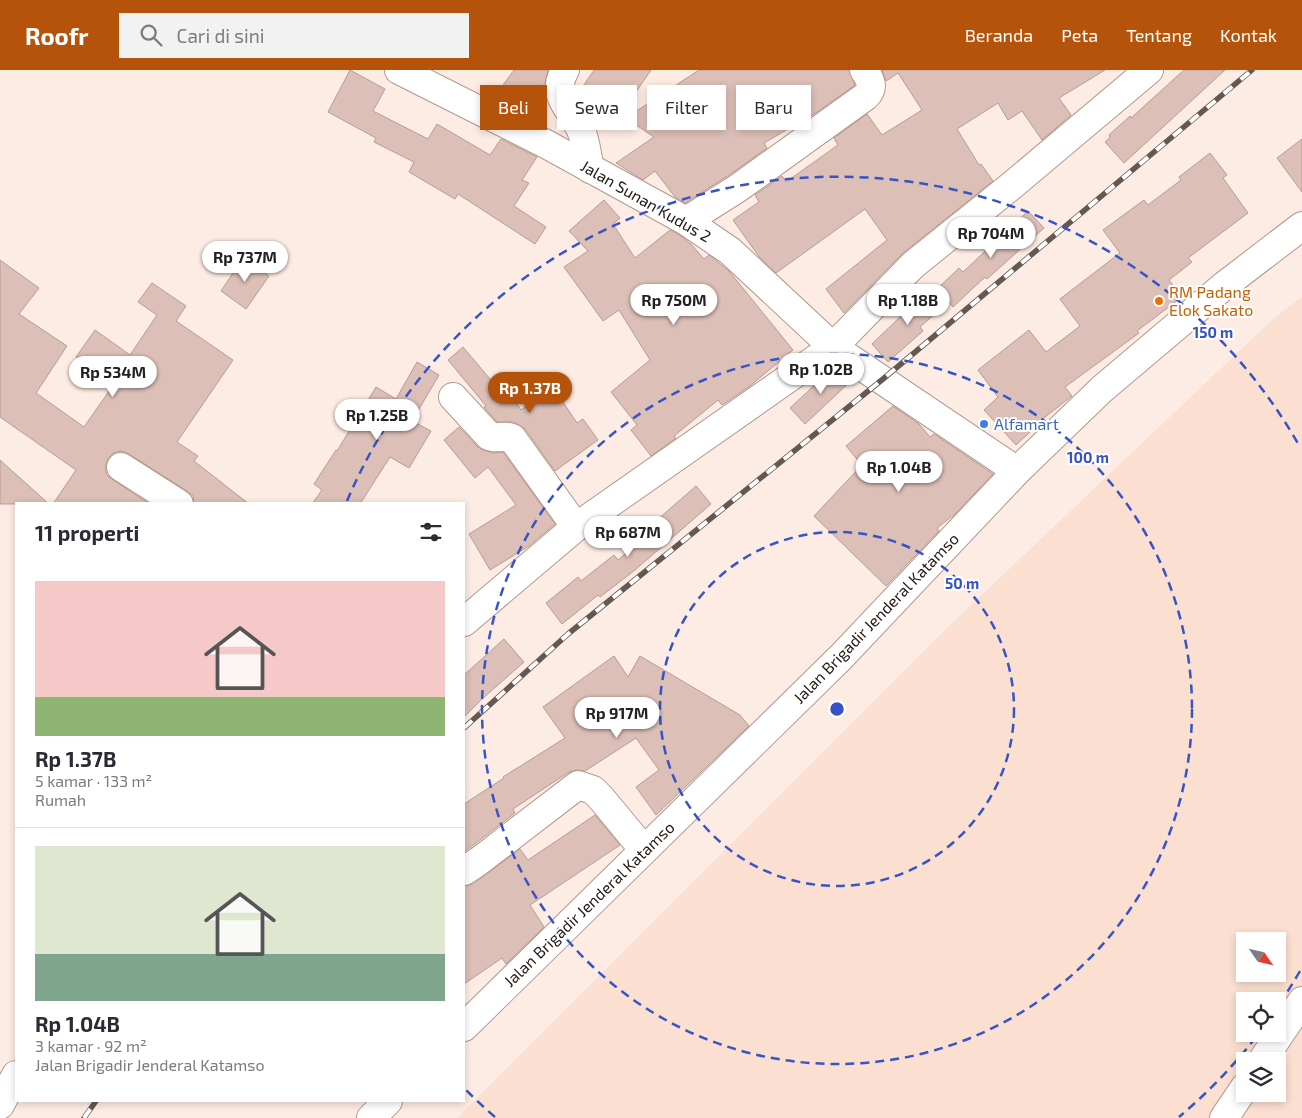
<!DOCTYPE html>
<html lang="id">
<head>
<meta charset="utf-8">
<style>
  body { margin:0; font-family:"Exo 2",sans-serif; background:#f2f2f3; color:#2b2b33; height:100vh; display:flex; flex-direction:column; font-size:19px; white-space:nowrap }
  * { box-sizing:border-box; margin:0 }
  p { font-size:16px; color:#7c7c81 }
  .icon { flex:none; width:28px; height:28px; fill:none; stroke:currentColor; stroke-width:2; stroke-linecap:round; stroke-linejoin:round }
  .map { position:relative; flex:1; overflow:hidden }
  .drawer { position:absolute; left:15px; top:432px; width:450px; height:600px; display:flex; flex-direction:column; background:#fff; border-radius:0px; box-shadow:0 2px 8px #0003 }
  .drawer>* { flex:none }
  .banner { position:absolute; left:480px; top:15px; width:475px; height:45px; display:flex; gap:10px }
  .needle { width:32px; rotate:124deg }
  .controls { position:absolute; left:1236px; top:862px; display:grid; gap:10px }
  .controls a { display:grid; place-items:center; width:50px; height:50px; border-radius:0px; background:#fff; box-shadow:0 2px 8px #0003; font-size:25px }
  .price { position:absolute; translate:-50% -42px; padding:0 11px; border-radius:18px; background:#fff; color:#222; font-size:16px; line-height:32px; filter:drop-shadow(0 1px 2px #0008) }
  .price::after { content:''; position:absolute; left:50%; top:30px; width:15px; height:11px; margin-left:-8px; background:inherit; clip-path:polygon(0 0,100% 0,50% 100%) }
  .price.on { background:#b45309; color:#fff }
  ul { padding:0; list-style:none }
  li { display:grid; align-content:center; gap:10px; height:265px; padding:0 20px }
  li+li { border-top:1px solid #e1e1e2 }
  li span { display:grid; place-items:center; height:155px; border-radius:0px; color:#555 }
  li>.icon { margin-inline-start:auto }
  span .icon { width:90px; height:90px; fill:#fffc; stroke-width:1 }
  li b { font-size:21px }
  h2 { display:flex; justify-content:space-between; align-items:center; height:60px; padding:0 20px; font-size:21px }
  .pill { padding:0 18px; border-radius:0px; background:#fff; box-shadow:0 2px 8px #0003; font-size:18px; line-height:45px }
  .pill.on { background:#b45309; color:#fff }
  header { display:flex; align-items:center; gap:30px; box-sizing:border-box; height:70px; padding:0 25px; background:#b45309; color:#fff }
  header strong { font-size:24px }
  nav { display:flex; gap:28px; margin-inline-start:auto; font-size:18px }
  .search { width:350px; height:45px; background:#f2f2f3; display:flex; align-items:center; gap:12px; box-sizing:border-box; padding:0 18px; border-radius:0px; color:#7c7c81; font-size:19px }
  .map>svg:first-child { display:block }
  .built { fill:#fbe0d1; fill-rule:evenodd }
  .building { fill:#dcbfb7; stroke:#b89b94 }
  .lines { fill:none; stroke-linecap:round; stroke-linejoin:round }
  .minor-casing { stroke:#b2998c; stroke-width:30 }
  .highway-casing { stroke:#b2998c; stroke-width:30 }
  .minor { stroke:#fff; stroke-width:28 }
  .highway { stroke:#fff; stroke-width:28 }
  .rail-casing { stroke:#645852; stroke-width:5.5 }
  .rail { stroke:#fff; stroke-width:4; stroke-dasharray:11; stroke-linecap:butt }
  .ring { fill:none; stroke:#3754c6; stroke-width:2.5; stroke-dasharray:9 6 }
  .food-dot { fill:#e8710a; stroke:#fff; stroke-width:2 }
  .shop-dot { fill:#3f7fe0; stroke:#fff; stroke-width:2 }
  .labels { text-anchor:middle; stroke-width:4; stroke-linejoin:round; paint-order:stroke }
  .street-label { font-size:16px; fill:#221813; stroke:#fff }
  .food-label { font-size:16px; fill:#c56008; stroke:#fff; text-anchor:start }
  .shop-label { font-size:16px; fill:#366cbe; stroke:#fff; text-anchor:start }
  .centre { fill:#3754c6; stroke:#fff; stroke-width:2.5 }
  .ring-label { font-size:15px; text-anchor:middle; font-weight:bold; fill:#3754c6; stroke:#fff; stroke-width:4; stroke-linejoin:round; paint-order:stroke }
</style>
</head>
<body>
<header>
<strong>Roofr</strong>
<div class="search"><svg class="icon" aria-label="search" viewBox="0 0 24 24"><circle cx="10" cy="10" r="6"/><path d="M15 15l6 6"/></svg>Cari di sini</div>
<nav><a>Beranda</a><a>Peta</a><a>Tentang</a><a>Kontak</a></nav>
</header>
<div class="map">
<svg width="1302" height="1048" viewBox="0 0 1302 1048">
  <rect width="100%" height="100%" fill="#fdece4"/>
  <path class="built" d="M 1302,227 L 1302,1048 L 457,1048 L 952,553 L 1273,249 ZM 1245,871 L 1278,871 L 1278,904 L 1245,904 ZM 1245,931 L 1278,931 L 1278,964 L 1245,964 ZM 1245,991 L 1278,991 L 1278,1024 L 1245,1024 Z"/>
  <g class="building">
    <polygon points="350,0 385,19 373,41 428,69 437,54 490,85 501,69 537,87 522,110 529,113 514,136 546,157 535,174 458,124 455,129 409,102 414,92 374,72 376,68 328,42"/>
    <polygon points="514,0 548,0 545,13 522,44 495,26"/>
    <polygon points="594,0 651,0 621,44 582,18"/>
    <polygon points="699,0 849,0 855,15 817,42 764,73 767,78 729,105 685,133 675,127 655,101 643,110 616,93 654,67 626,48"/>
    <polygon points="882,0 1105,0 1059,28 1071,45 1042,70 1022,41 1008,50 998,33 957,59 979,95 981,94 993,111 903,183 844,243 826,219 887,170 865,139 776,203 760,188 733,150 759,132 755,125 782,106 786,112 838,75 834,68 867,44 882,65 922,40 898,3 886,11"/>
    <polygon points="1184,0 1225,0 1124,93 1105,72 1110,67 1109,65 1130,46 1131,48"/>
    <polygon points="1302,69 1302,122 1277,88"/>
    <polygon points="1210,83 1227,105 1223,108 1248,143 1188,188 1192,192 1169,210 1182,227 1137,261 1139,263 1065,317 1072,326 1040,351 1041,352 1016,375 984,340 998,327 978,300 1029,260 1046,282 1080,256 1060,229 1120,183 1103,160 1144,130 1148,135 1181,110 1179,107"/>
    <polygon points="604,130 620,148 613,154 635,188 670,160 678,164 691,174 704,189 709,185 729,201 793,280 750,316 722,335 718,330 674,366 676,368 651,386 631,360 637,355 611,322 650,290 619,240 603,251 564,197 588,181 569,161"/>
    <polygon points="1028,141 1044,158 987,209 985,207 953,237 937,219 959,198 963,202"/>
    <polygon points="243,188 269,206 246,239 221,221"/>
    <polygon points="0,190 39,218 19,244 67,276 36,323 84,357 114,314 76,287 95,260 130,285 157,245 138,232 152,213 186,236 176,251 233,290 177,372 198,386 194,391 249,434 194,434 193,426 187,421 129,384 121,381 113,383 108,389 105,397 107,405 113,410 150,434 53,434 76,400 0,347"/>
    <polygon points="930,218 945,235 920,257 923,261 888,292 872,274"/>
    <polygon points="463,277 495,315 501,311 521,340 553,317 577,353 583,349 598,370 555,401 525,359 514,352 497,352 484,337 486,336 448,290"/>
    <polygon points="417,292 439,305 412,351 431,361 409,398 390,387 360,434 312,434 322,420 314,414 336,380 337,381 376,317 396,329"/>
    <polygon points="834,297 853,309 805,354 790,338"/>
    <polygon points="893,336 919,354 930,367 934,364 993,404 955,444 937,458 939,461 886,516 814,446 862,395 846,376"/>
    <polygon points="459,357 478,377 483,380 493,383 503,382 555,454 529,476 490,500 469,464 516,435 488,397 475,408 444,370"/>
    <polygon points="0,390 49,434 0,434"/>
    <polygon points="696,416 711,434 635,500 600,527 598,525 562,554 546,533 578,507 581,511 614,485 618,490 653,461 649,457"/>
    <polygon points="504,569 524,592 482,629 464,647 464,605"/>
    <polygon points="614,586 628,607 640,586 740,645 749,656 656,745 636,717 659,700 636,668 585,701 576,700 569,702 513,739 515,743 464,782 464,734 504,708 503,707 565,668 543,637"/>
    <polygon points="595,745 620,775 530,835 544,857 508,892 506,894 502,888 464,914 464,816 473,814 520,779 528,790"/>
  </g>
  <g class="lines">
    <g class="minor-casing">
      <g id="minor">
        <polyline points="399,0 546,74 686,151 730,181 833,277 1017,401"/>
        <path d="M 565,0 C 550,26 571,38 581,60 C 586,72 587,86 590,99"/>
        <path d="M 686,151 L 738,118 L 866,26 C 875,17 870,9 864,0"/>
        <path d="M 453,327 L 489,366 C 497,370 504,364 512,368 L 576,457"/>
        <polyline points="121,397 179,434"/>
        <polyline points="464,552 576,457 833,277 913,195 1010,117 1149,0"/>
        <polyline points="464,801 479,791 578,715 593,720 601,728 644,780"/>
        <polyline points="1262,991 1302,931"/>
        <polyline points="0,1035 16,1005"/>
        <polyline points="1224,1048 1245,1017"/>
      </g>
    </g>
    <g class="highway-casing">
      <g id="highway">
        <polyline points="464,957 841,587 1017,401 1102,319 1225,215 1302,156"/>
        <polyline points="371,1048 388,1031"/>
      </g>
    </g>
    <use href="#minor" class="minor"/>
    <use href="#highway" class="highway"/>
    <g class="rail-casing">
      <g id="rail">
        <polyline points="464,658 568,564 883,309 1252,0"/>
        <polyline points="84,1048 96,1031"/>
      </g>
    </g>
    <use href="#rail" class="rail"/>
  </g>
  <g class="ring">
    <circle cx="837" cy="639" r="177"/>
    <circle cx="837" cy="639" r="355"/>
    <path d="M1300 901A532 532 0 0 1 1278 936M1256 967A532 532 0 0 1 1179 1047M495 1047A532 532 0 0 1 464 1018M347 431A532 532 0 0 1 1300 377"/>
  </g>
  <circle class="food-dot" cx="1159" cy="231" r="5"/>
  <circle class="shop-dot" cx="984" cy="354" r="5"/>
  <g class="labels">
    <g class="street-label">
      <text transform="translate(646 131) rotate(30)" y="6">Jalan Sunan Kudus 2</text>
      <text transform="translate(876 548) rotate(-46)" y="6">Jalan Brigadir Jenderal Katamso</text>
      <text transform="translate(589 834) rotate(-44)" y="6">Jalan Brigadir Jenderal Katamso</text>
    </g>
    <g class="food-label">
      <text x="1169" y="228">RM Padang<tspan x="1169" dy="18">Elok Sakato</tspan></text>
    </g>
    <g class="shop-label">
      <text x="994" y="360">Alfamart</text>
    </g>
  </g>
  <circle cx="837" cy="639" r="8" class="centre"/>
  <g class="ring-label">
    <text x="1213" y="268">150 m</text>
    <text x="1088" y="393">100 m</text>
    <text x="962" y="519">50 m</text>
  </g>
</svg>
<div class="controls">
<a><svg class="needle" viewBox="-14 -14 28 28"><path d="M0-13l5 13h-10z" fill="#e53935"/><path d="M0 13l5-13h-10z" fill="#7c7c81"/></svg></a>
<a><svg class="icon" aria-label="locate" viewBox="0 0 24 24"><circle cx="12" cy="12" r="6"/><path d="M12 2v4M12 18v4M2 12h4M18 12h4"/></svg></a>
<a><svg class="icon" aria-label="layers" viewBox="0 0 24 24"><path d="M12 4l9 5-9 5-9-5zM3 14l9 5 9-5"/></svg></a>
</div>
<b class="price" style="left:991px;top:189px">Rp 704M</b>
<b class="price" style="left:245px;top:213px">Rp 737M</b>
<b class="price" style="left:674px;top:256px">Rp 750M</b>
<b class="price" style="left:908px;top:256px">Rp 1.18B</b>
<b class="price" style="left:821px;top:325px">Rp 1.02B</b>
<b class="price" style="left:113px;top:328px">Rp 534M</b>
<b class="price on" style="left:530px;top:344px">Rp 1.37B</b>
<b class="price" style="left:377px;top:371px">Rp 1.25B</b>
<b class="price" style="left:899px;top:423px">Rp 1.04B</b>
<b class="price" style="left:628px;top:488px">Rp 687M</b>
<b class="price" style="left:617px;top:669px">Rp 917M</b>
<div class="banner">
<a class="pill on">Beli</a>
<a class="pill">Sewa</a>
<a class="pill">Filter</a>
<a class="pill">Baru</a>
</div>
<section class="drawer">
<h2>11 properti<svg class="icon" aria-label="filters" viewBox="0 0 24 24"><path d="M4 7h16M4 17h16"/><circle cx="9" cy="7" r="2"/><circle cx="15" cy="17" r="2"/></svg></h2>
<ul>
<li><span style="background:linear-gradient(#f6c9c9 75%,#8fb573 0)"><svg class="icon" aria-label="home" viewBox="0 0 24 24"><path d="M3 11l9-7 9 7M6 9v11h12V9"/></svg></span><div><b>Rp 1.37B</b><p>5 kamar · 133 m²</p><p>Rumah</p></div></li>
<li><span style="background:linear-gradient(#dfe7d0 70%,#7fa58c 0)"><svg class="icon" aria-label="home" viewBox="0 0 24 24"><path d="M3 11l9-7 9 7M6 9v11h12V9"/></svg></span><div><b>Rp 1.04B</b><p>3 kamar · 92 m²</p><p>Jalan Brigadir Jenderal Katamso</p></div></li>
</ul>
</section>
</div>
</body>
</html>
